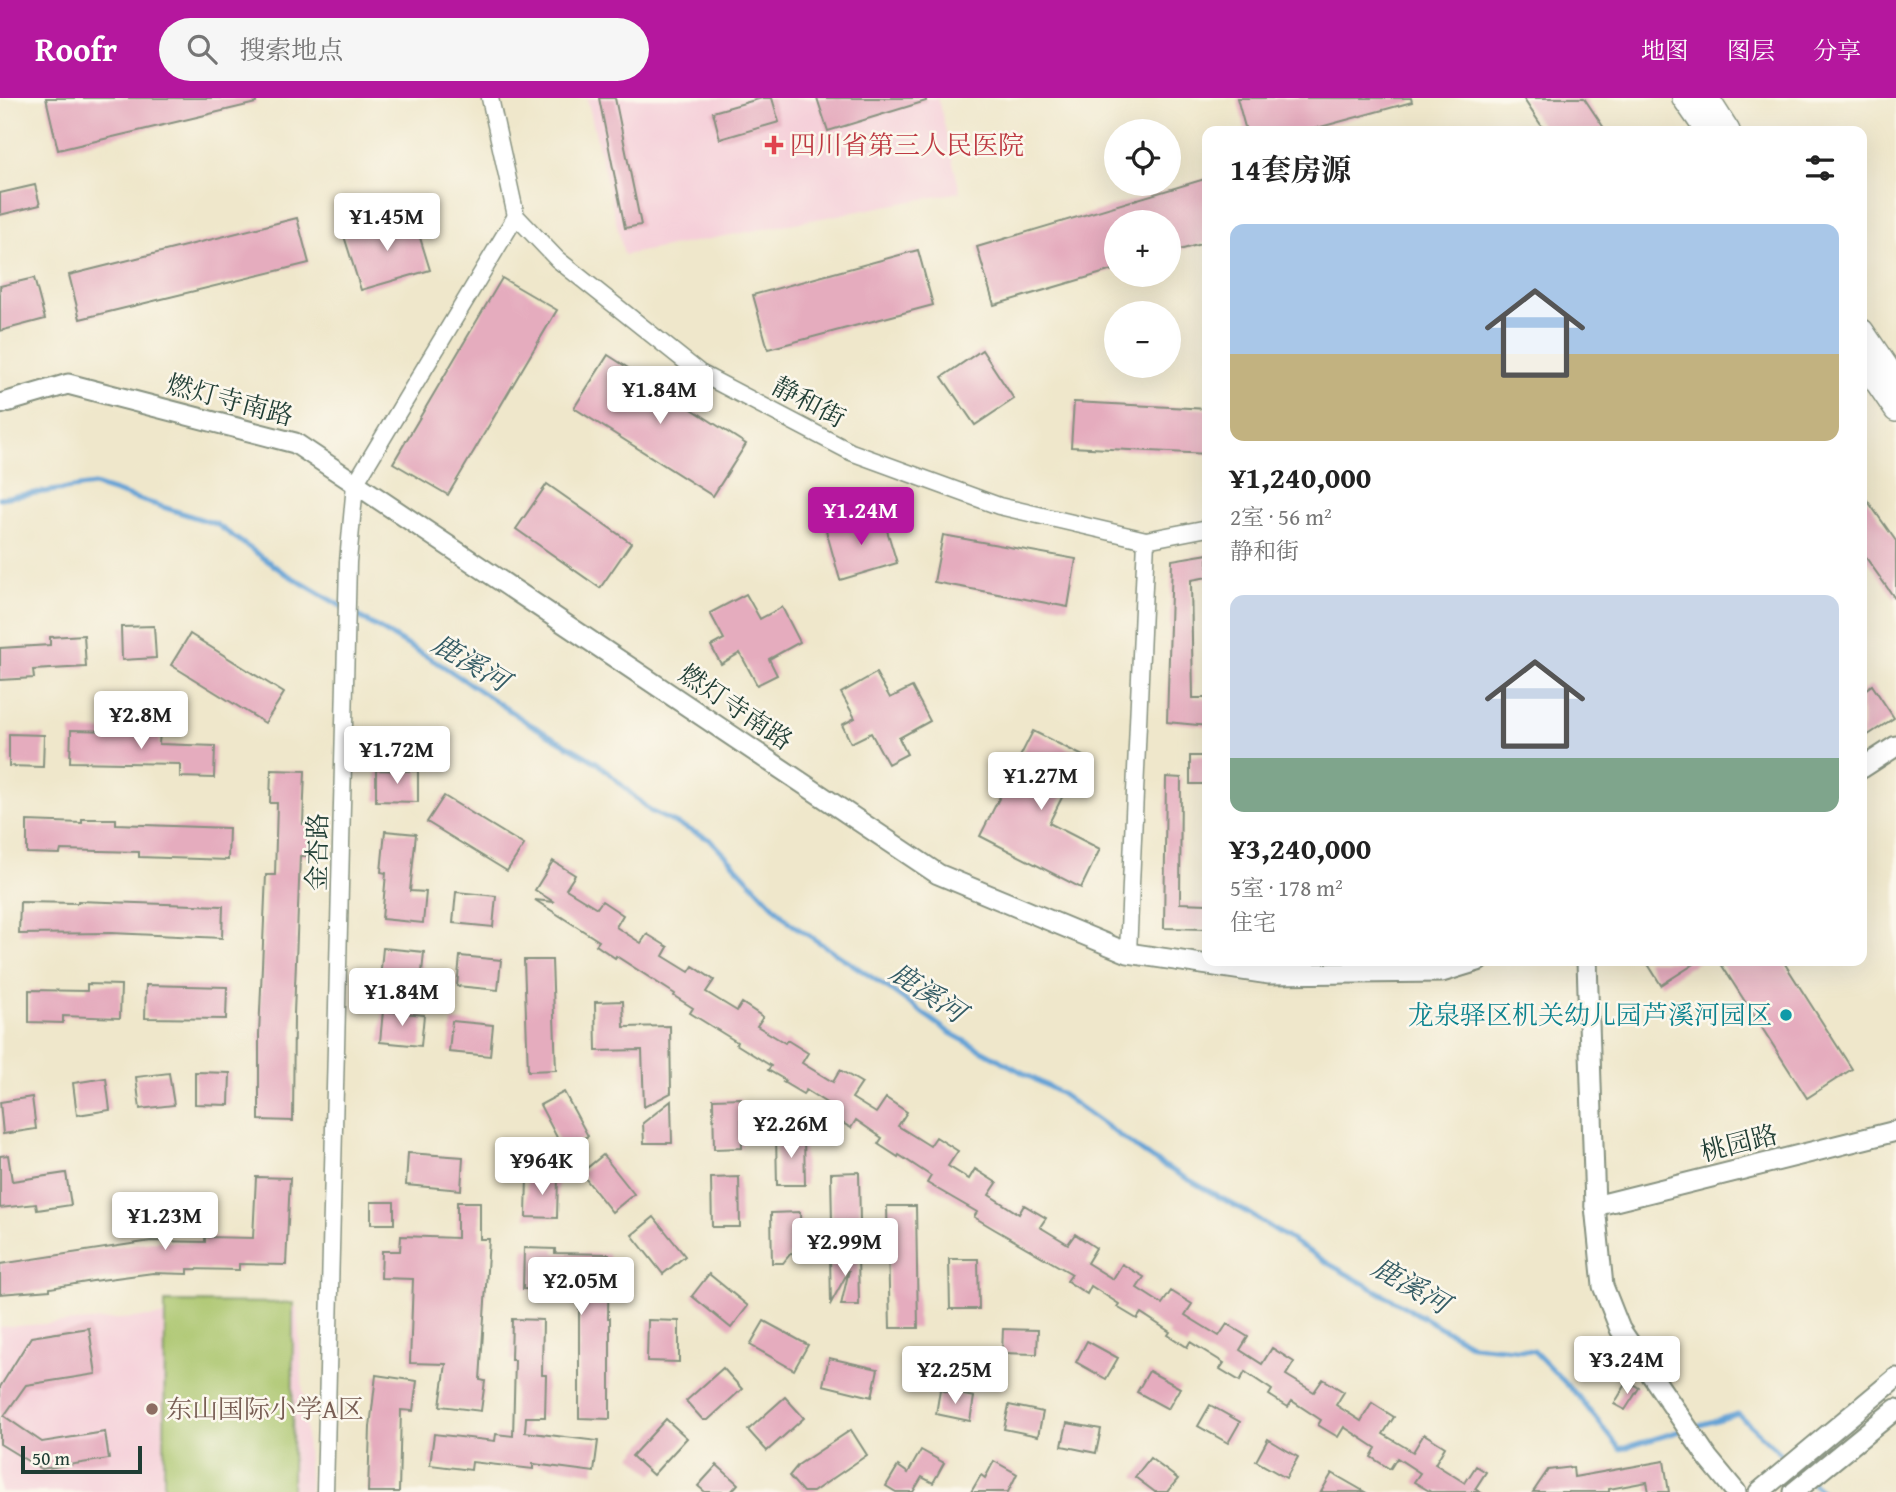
<!DOCTYPE html>
<html lang="zh">
<head>
<meta charset="utf-8">
<style>
  body { margin:0; font-family:"Gentium Book Plus","Noto Serif SC",serif; background:#f6f6f6; color:#222; height:100vh; display:flex; flex-direction:column; font-size:26px; white-space:nowrap }
  * { box-sizing:border-box; margin:0 }
  p { font-size:23px; color:#767676 }
  .icon { flex:none; width:38px; height:38px; fill:none; stroke:currentColor; stroke-width:2; stroke-linecap:round; stroke-linejoin:round }
  .map { position:relative; flex:1; overflow:hidden }
  .drawer { position:absolute; left:1202px; top:28px; width:665px; height:840px; display:flex; flex-direction:column; background:#fff; border-radius:14px; box-shadow:0 7px 28px #0002 }
  .drawer>* { flex:none }
  .tools { position:absolute; left:1104px; top:21px; display:grid; gap:14px }
  .tools a { display:grid; place-items:center; width:77px; height:77px; border-radius:50%; background:#fff; box-shadow:0 7px 28px #0002; font-size:35px }
  .scale { position:absolute; left:21px; bottom:18px; width:121px; box-sizing:border-box; padding-left:7px; border:4px solid #1f3d34; border-top:0; font-size:19px; line-height:24px; white-space:nowrap; color:#1f3d34; -webkit-text-stroke:5px #fbf7ec; paint-order:stroke }
  .price { position:absolute; translate:-50% -60px; padding:0 16px; border-radius:7px; background:#fff; color:#222; font-size:23px; line-height:46px; filter:drop-shadow(0 2px 4px #0008) }
  .price::after { content:''; position:absolute; left:50%; top:42px; width:21px; height:16px; margin-left:-10px; background:inherit; clip-path:polygon(0 0,100% 0,50% 100%) }
  .price.current { background:#b5179e; color:#fff }
  ul { padding:0; list-style:none }
  li { display:grid; align-content:center; gap:14px; height:371px; padding:0 28px }
  li span { display:grid; place-items:center; height:217px; border-radius:14px; color:#555 }
  li>.icon { margin-inline-start:auto }
  span .icon { width:126px; height:126px; fill:#fffc; stroke-width:1 }
  li b { font-size:30px }
  h2 { display:flex; justify-content:space-between; align-items:center; height:84px; padding:0 28px; font-size:30px }
  header { display:flex; align-items:center; gap:42px; box-sizing:border-box; height:98px; padding:0 35px; background:#b5179e; color:#fff }
  header strong { font-size:33px }
  nav { display:flex; gap:38px; margin-inline-start:auto; font-size:24px }
  .search { width:490px; height:63px; background:#f6f6f6; display:flex; align-items:center; gap:18px; box-sizing:border-box; padding:0 24px; border-radius:38px; color:#767676; font-size:26px }
  .map>svg:first-child { display:block }
  .built { fill:#f5cfd9 }
  .green { fill:#a9c46b; stroke:#648050; stroke-width:2 }
  .lines { fill:none; stroke-linecap:round; stroke-linejoin:round }
  .stream { stroke:#63a2d5; stroke-width:5 }
  .building { fill:#e5acbe }
  .minor-casing { stroke:#879280; stroke-width:19 }
  .tertiary-casing { stroke:#879280; stroke-width:23 }
  .secondary-casing { stroke:#879280; stroke-width:26 }
  .minor { stroke:#fff; stroke-width:16 }
  .tertiary { stroke:#fff; stroke-width:19 }
  .secondary { stroke:#fff; stroke-width:23 }
  .health-dot { fill:#e0444e; stroke:#fbf7ec; stroke-width:2.5 }
  .culture-dot { fill:#0f9aa8; stroke:#fbf7ec; stroke-width:2.5 }
  .education-dot { fill:#8d6e63; stroke:#fbf7ec; stroke-width:2.5 }
  .labels { text-anchor:middle; stroke-width:5; stroke-linejoin:round; paint-order:stroke }
  .health-label { font-size:26px; fill:#be3a42; stroke:#fbf7ec; text-anchor:start }
  .street-label { font-size:26px; fill:#1f3d34; stroke:#fbf7ec }
  .culture-label { font-size:26px; fill:#0d838f; stroke:#fbf7ec; text-anchor:end }
  .education-label { font-size:26px; fill:#785e54; stroke:#fbf7ec; text-anchor:start }
  .water-label { font-size:28px; font-style:italic; fill:#335b64; stroke:#fbf7ec }
</style>
</head>
<body>
<header>
<strong>Roofr</strong>
<div class="search"><svg class="icon" aria-label="search" viewBox="0 0 24 24"><circle cx="10" cy="10" r="6"/><path d="M15 15l6 6"/></svg>搜索地点</div>
<nav><a>地图</a><a>图层</a><a>分享</a></nav>
</header>
<div class="map">
<svg width="1896" height="1394" viewBox="0 0 1896 1394">
  <rect width="100%" height="100%" fill="#fbf7ec"/>
  <filter id="ink" filterUnits="userSpaceOnUse"><feTurbulence type="fractalNoise" baseFrequency=".0143" numOctaves="2"/><feDisplacementMap in="SourceGraphic" scale="14" xChannelSelector="R" yChannelSelector="G"/><feConvolveMatrix kernelMatrix="1 2 1 2 8 2 1 2 1" color-interpolation-filters="sRGB"/></filter>
  <filter id="wash" filterUnits="userSpaceOnUse"><feTurbulence type="fractalNoise" baseFrequency=".00686" numOctaves="4" result="noise"/><feDisplacementMap in="SourceGraphic" scale="28" xChannelSelector="R" yChannelSelector="G"/><feGaussianBlur stdDeviation="1.57" result="paint"/><feColorMatrix in="noise" values="0 0 0 0 0 0 0 0 0 0 0 0 0 0 0 0 0 1.4 0 .05"/><feComposite in="paint" operator="in"/></filter>
  <g filter="url(#wash)">
    <rect width="100%" height="100%" fill="#efe7cb"/>
    <g class="built">
      <polygon points="587,0 938,0 960,94 624,157"/>
      <polygon points="297,1209 310,1394 0,1394 0,1229"/>
    </g>
    <polygon class="green" points="165,1204 293,1205 292,1394 164,1394"/>
    <g class="lines">
      <g class="stream">
        <polyline points="0,400 94,387 216,426 283,474 443,568 528,625 598,665 650,713 711,742 790,825 894,894 950,935 1060,995 1152,1061 1248,1115 1331,1167 1472,1247 1534,1253 1578,1298 1620,1351 1684,1332"/>
        <polyline points="1693,1329 1738,1316 1789,1363"/>
        <polyline points="1796,1370 1822,1394"/>
      </g>
    </g>
    <g id="blocks">
      <g class="building">
        <polygon points="46,0 256,0 256,5 58,52"/>
        <polygon points="599,0 615,0 641,127 625,130"/>
        <polygon points="762,0 772,0 779,24 720,41 713,14"/>
        <polygon points="817,0 926,0 926,3 828,33"/>
        <polygon points="1237,0 1411,0 1412,4 1306,33 1246,33"/>
        <polygon points="1523,0 1584,0 1606,33 1545,33"/>
        <polygon points="1208,80 1208,144 1169,155 1169,124 1116,124 1116,171 994,207 977,149"/>
        <polygon points="35,87 40,107 0,117 0,95"/>
        <polygon points="413,117 430,172 361,192 344,138"/>
        <polygon points="297,120 309,165 80,221 69,177"/>
        <polygon points="918,152 933,207 768,251 753,197"/>
        <polygon points="34,180 45,221 0,233 0,188"/>
        <polygon points="502,180 557,212 448,397 393,365"/>
        <polygon points="982,252 1014,301 975,327 942,279"/>
        <polygon points="608,257 746,346 713,398 574,310"/>
        <polygon points="1074,304 1208,311 1208,356 1071,349"/>
        <polygon points="547,386 631,445 600,490 516,431"/>
        <polygon points="1862,395 1896,443 1896,502 1862,454"/>
        <polygon points="882,416 897,465 840,482 826,432"/>
        <polygon points="943,437 1076,461 1068,509 934,484"/>
        <polygon points="1208,456 1208,479 1191,482 1193,600 1208,600 1208,628 1167,624 1172,462"/>
        <polygon points="746,496 760,521 782,509 800,544 769,561 777,577 757,587 740,555 721,566 711,548 724,541 710,515"/>
        <polygon points="154,528 156,560 122,562 121,529"/>
        <polygon points="190,536 284,595 265,625 171,567"/>
        <polygon points="84,537 86,569 33,572 34,580 0,582 0,550 50,547 50,539"/>
        <polygon points="876,575 890,600 912,589 930,623 899,640 907,656 888,666 871,635 851,645 842,627 855,620 841,595"/>
        <polygon points="1872,587 1894,620 1862,641 1862,594"/>
        <polygon points="71,632 160,634 159,646 215,648 214,680 180,679 180,666 70,664"/>
        <polygon points="1033,633 1083,658 1049,725 1100,751 1081,790 980,738"/>
        <polygon points="9,636 44,637 43,669 9,668"/>
        <rect x="1190" y="658" width="18" height="28"/>
        <polygon points="271,672 305,673 303,726 310,726 310,758 300,758 294,916 293,1023 259,1022 259,936 266,777 275,777 277,705 270,705"/>
        <polygon points="376,672 418,673 418,704 376,703"/>
        <polygon points="1166,679 1181,680 1180,805 1208,806 1208,831 1164,830"/>
        <polygon points="444,698 524,747 507,773 427,724"/>
        <polygon points="82,721 116,721 116,726 229,730 228,762 139,759 139,754 61,752 60,756 27,755 27,723 82,725"/>
        <polygon points="385,733 416,736 410,793 426,794 423,825 382,821 386,775 381,774"/>
        <polygon points="553,763 575,777 566,791 597,810 602,803 623,817 616,829 641,845 647,836 668,849 663,858 689,874 693,868 714,882 706,894 737,913 742,905 763,919 757,928 785,945 787,942 808,955 802,965 833,984 840,972 862,985 852,1000 876,1015 886,1000 907,1014 898,1028 930,1048 936,1039 958,1053 948,1068 969,1081 975,1071 997,1085 989,1097 1019,1116 1024,1107 1046,1120 1040,1129 1068,1146 1075,1136 1096,1150 1087,1165 1113,1181 1122,1166 1144,1179 1137,1190 1162,1206 1171,1193 1192,1206 1185,1217 1219,1238 1227,1226 1248,1239 1240,1252 1262,1266 1272,1250 1294,1264 1286,1277 1314,1294 1323,1281 1344,1294 1336,1307 1361,1323 1372,1305 1394,1319 1383,1336 1413,1354 1424,1336 1445,1349 1435,1366 1465,1385 1476,1368 1486,1374 1475,1391 1480,1394 1431,1394 1414,1384 1420,1375 1397,1360 1390,1371 1371,1359 1376,1350 1344,1329 1338,1339 1318,1327 1321,1322 1292,1303 1288,1309 1269,1297 1272,1292 1245,1274 1240,1283 1220,1271 1224,1265 1190,1244 1187,1249 1168,1237 1170,1234 1141,1215 1137,1221 1117,1209 1119,1206 1091,1188 1087,1196 1067,1183 1072,1176 994,1131 974,1119 977,1114 927,1085 931,1078 899,1057 898,1059 878,1046 882,1040 856,1022 851,1030 831,1018 836,1011 806,992 803,996 783,984 785,982 768,972 771,968 736,946 737,944 690,915 693,910 674,898 675,896 616,858 615,860 596,847 599,843 535,802 554,804 535,792"/>
        <polygon points="456,794 496,798 493,829 453,825"/>
        <polygon points="78,803 223,808 222,840 111,835 19,836 20,804 78,805"/>
        <polygon points="383,850 424,854 421,885 380,881"/>
        <polygon points="460,858 501,862 498,892 457,888"/>
        <polygon points="524,862 552,862 556,972 528,973"/>
        <polygon points="1646,863 1699,863 1661,887"/>
        <polygon points="1719,863 1783,863 1852,971 1807,1000"/>
        <polygon points="87,886 121,887 120,920 63,918 63,925 29,924 29,892 87,893"/>
        <polygon points="146,887 227,889 226,921 145,920"/>
        <polygon points="623,903 624,929 670,928 671,995 644,1009 642,952 596,953 595,904"/>
        <polygon points="383,913 424,917 421,948 380,944"/>
        <polygon points="452,923 493,927 490,958 449,954"/>
        <polygon points="195,974 230,975 229,1007 195,1006"/>
        <polygon points="169,975 174,1007 140,1011 136,979"/>
        <polygon points="106,980 110,1012 77,1017 73,985"/>
        <polygon points="564,994 588,1038 563,1051 540,1007"/>
        <polygon points="32,999 36,1031 3,1036 0,1004"/>
        <polygon points="741,1000 742,1050 714,1051 713,1001"/>
        <polygon points="671,1003 672,1045 644,1045 643,1025"/>
        <polygon points="776,1037 804,1037 805,1087 777,1087"/>
        <polygon points="408,1055 463,1059 461,1092 406,1087"/>
        <polygon points="8,1057 12,1083 66,1075 71,1107 37,1112 36,1106 0,1110 0,1058"/>
        <polygon points="603,1057 634,1096 612,1114 581,1075"/>
        <polygon points="859,1074 860,1124 832,1125 831,1075"/>
        <polygon points="527,1078 558,1079 557,1120 526,1119"/>
        <polygon points="256,1079 290,1080 286,1167 239,1166 239,1172 188,1171 188,1176 153,1175 93,1183 50,1190 50,1192 0,1196 0,1166 151,1143 205,1144 205,1139 253,1140"/>
        <polygon points="739,1079 740,1129 712,1129 711,1080"/>
        <rect x="371" y="1104" width="23" height="22"/>
        <polygon points="457,1104 480,1104 480,1141 489,1141 480,1282 485,1283 481,1313 440,1308 446,1266 410,1265 413,1181 381,1180 382,1153 400,1153 401,1138 457,1140"/>
        <polygon points="887,1108 916,1108 918,1230 890,1230"/>
        <polygon points="800,1114 801,1162 791,1155 783,1165 772,1165 771,1115"/>
        <polygon points="654,1119 685,1158 663,1176 632,1137"/>
        <polygon points="524,1150 555,1151 555,1155 609,1156 608,1220 610,1220 610,1321 579,1320 579,1196 577,1196 577,1192 523,1191"/>
        <polygon points="853,1154 858,1155 859,1207 841,1207 849,1172 831,1205 830,1158 852,1158"/>
        <polygon points="949,1161 978,1161 979,1211 950,1211"/>
        <polygon points="709,1176 748,1208 731,1230 692,1198"/>
        <polygon points="512,1221 543,1222 542,1277 546,1277 545,1319 526,1319 525,1334 598,1343 594,1374 533,1366 533,1371 472,1364 471,1372 430,1367 434,1336 495,1343 496,1336 513,1338 515,1262 511,1262"/>
        <polygon points="648,1222 679,1223 679,1264 647,1263"/>
        <polygon points="764,1223 808,1247 794,1272 750,1247"/>
        <polygon points="89,1230 96,1276 26,1287 4,1318 42,1344 105,1334 109,1361 41,1371 0,1346 0,1289 31,1239"/>
        <polygon points="1003,1231 1038,1232 1037,1256 1002,1255"/>
        <polygon points="1087,1243 1118,1260 1106,1281 1076,1264"/>
        <polygon points="829,1260 878,1271 872,1299 823,1287"/>
        <polygon points="723,1270 742,1291 708,1322 703,1322 686,1303"/>
        <polygon points="1149,1273 1180,1290 1168,1311 1137,1294"/>
        <polygon points="376,1277 417,1283 413,1313 401,1312 399,1394 368,1394 370,1329"/>
        <polygon points="1628,1283 1639,1290 1625,1312 1614,1306"/>
        <polygon points="940,1292 974,1299 970,1323 936,1316"/>
        <polygon points="785,1299 804,1320 767,1353 748,1332"/>
        <polygon points="1009,1307 1043,1314 1038,1338 1004,1331"/>
        <polygon points="1210,1307 1240,1324 1228,1345 1198,1328"/>
        <polygon points="666,1321 687,1340 653,1377 632,1358"/>
        <polygon points="1067,1325 1101,1331 1096,1355 1062,1348"/>
        <polygon points="851,1332 867,1357 813,1394 803,1394 789,1378 798,1367"/>
        <polygon points="1268,1341 1298,1359 1286,1380 1256,1363"/>
        <polygon points="921,1352 944,1365 933,1385 922,1379 913,1394 896,1394 886,1388 898,1368 908,1375"/>
        <polygon points="1150,1360 1178,1381 1167,1394 1155,1394 1135,1379"/>
        <polygon points="994,1363 1017,1376 1008,1394 971,1394 981,1377 985,1380"/>
        <polygon points="1664,1363 1669,1394 1649,1394 1647,1384 1609,1391 1609,1394 1533,1394 1548,1372 1573,1369 1574,1379"/>
        <polygon points="717,1367 738,1386 731,1394 705,1394 698,1388"/>
        <polygon points="1332,1375 1365,1394 1321,1394"/>
      </g>
    </g>
  </g>
  <g filter="url(#ink)">
    <use href="#blocks" fill-opacity="0" stroke="#879280" stroke-width="2"/>
    <g class="lines">
      <g class="minor-casing">
        <g id="minor">
          <polyline points="490,0 516,118 557,161 700,275 851,354 999,408 1146,442 1208,430"/>
          <polyline points="1128,855 1146,442"/>
          <polyline points="325,1394 348,464 355,386 516,118"/>
        </g>
      </g>
      <g class="tertiary-casing">
        <g id="tertiary">
          <polyline points="0,306 68,286 295,345 938,776 1128,855 1269,876 1442,874 1478,863"/>
          <polyline points="1862,670 1896,648"/>
          <polyline points="1587,863 1595,1108 1603,1188 1620,1231 1708,1360 1736,1394"/>
          <polyline points="1595,1108 1896,1033"/>
          <polyline points="1759,1394 1896,1280"/>
          <polyline points="1794,1394 1896,1311"/>
        </g>
      </g>
      <g class="secondary-casing">
        <g id="secondary">
          <polyline points="1684,0 1707,33"/>
          <polyline points="1707,0 1728,33"/>
          <polyline points="1862,233 1896,283"/>
          <polyline points="1862,262 1896,312"/>
        </g>
      </g>
      <use href="#minor" class="minor"/>
      <use href="#tertiary" class="tertiary"/>
      <use href="#secondary" class="secondary"/>
    </g>
  </g>
  <path class="health-dot" d="M770.5 36.5h7v7h7v7h-7v7h-7v-7h-7v-7h7z"/>
  <circle class="culture-dot" cx="1786" cy="917" r="7"/>
  <circle class="education-dot" cx="152" cy="1311" r="7"/>
  <g class="labels">
    <g class="health-label">
      <text x="790" y="56">四川省第三人民医院</text>
    </g>
    <g class="street-label">
      <text transform="translate(230 302) rotate(15)" y="9">燃灯寺南路</text>
      <text transform="translate(809 304) rotate(28)" y="9">静和街</text>
      <text transform="translate(736 609) rotate(34)" y="9">燃灯寺南路</text>
      <text transform="translate(317 754) rotate(-89)" y="9">金杏路</text>
      <text transform="translate(1739 1045) rotate(-14)" y="9">桃园路</text>
    </g>
    <g class="culture-label">
      <text x="1772" y="926">龙泉驿区机关幼儿园芦溪河园区</text>
    </g>
    <g class="education-label">
      <text x="166" y="1320">东山国际小学A区</text>
    </g>
    <g class="water-label">
      <text transform="translate(471 564) rotate(31)" y="10">鹿溪河</text>
      <text transform="translate(928 894) rotate(34)" y="10">鹿溪河</text>
      <text transform="translate(1411 1187) rotate(30)" y="10">鹿溪河</text>
    </g>
  </g>
</svg>
<div class="tools">
<a><svg class="icon" aria-label="locate" viewBox="0 0 24 24"><circle cx="12" cy="12" r="6"/><path d="M12 2v4M12 18v4M2 12h4M18 12h4"/></svg></a>
<a>+</a>
<a>−</a>
</div>
<div class="scale">50 m</div>
<b class="price" style="left:387px;top:155px">¥1.45M</b>
<b class="price" style="left:660px;top:328px">¥1.84M</b>
<b class="price current" style="left:861px;top:449px">¥1.24M</b>
<b class="price" style="left:141px;top:653px">¥2.8M</b>
<b class="price" style="left:397px;top:688px">¥1.72M</b>
<b class="price" style="left:1041px;top:714px">¥1.27M</b>
<b class="price" style="left:402px;top:930px">¥1.84M</b>
<b class="price" style="left:791px;top:1062px">¥2.26M</b>
<b class="price" style="left:542px;top:1099px">¥964K</b>
<b class="price" style="left:165px;top:1154px">¥1.23M</b>
<b class="price" style="left:845px;top:1180px">¥2.99M</b>
<b class="price" style="left:581px;top:1219px">¥2.05M</b>
<b class="price" style="left:1627px;top:1298px">¥3.24M</b>
<b class="price" style="left:955px;top:1308px">¥2.25M</b>
<section class="drawer">
<h2>14套房源<svg class="icon" aria-label="filters" viewBox="0 0 24 24"><path d="M4 7h16M4 17h16"/><circle cx="9" cy="7" r="2"/><circle cx="15" cy="17" r="2"/></svg></h2>
<ul>
<li><span style="background:linear-gradient(#a9c7e8 60%,#c2b280 0)"><svg class="icon" aria-label="home" viewBox="0 0 24 24"><path d="M3 11l9-7 9 7M6 9v11h12V9"/></svg></span><div><b>¥1,240,000</b><p>2室 · 56 m²</p><p>静和街</p></div></li>
<li><span style="background:linear-gradient(#c9d6e8 75%,#7fa58c 0)"><svg class="icon" aria-label="home" viewBox="0 0 24 24"><path d="M3 11l9-7 9 7M6 9v11h12V9"/></svg></span><div><b>¥3,240,000</b><p>5室 · 178 m²</p><p>住宅</p></div></li>
</ul>
</section>
</div>
</body>
</html>
